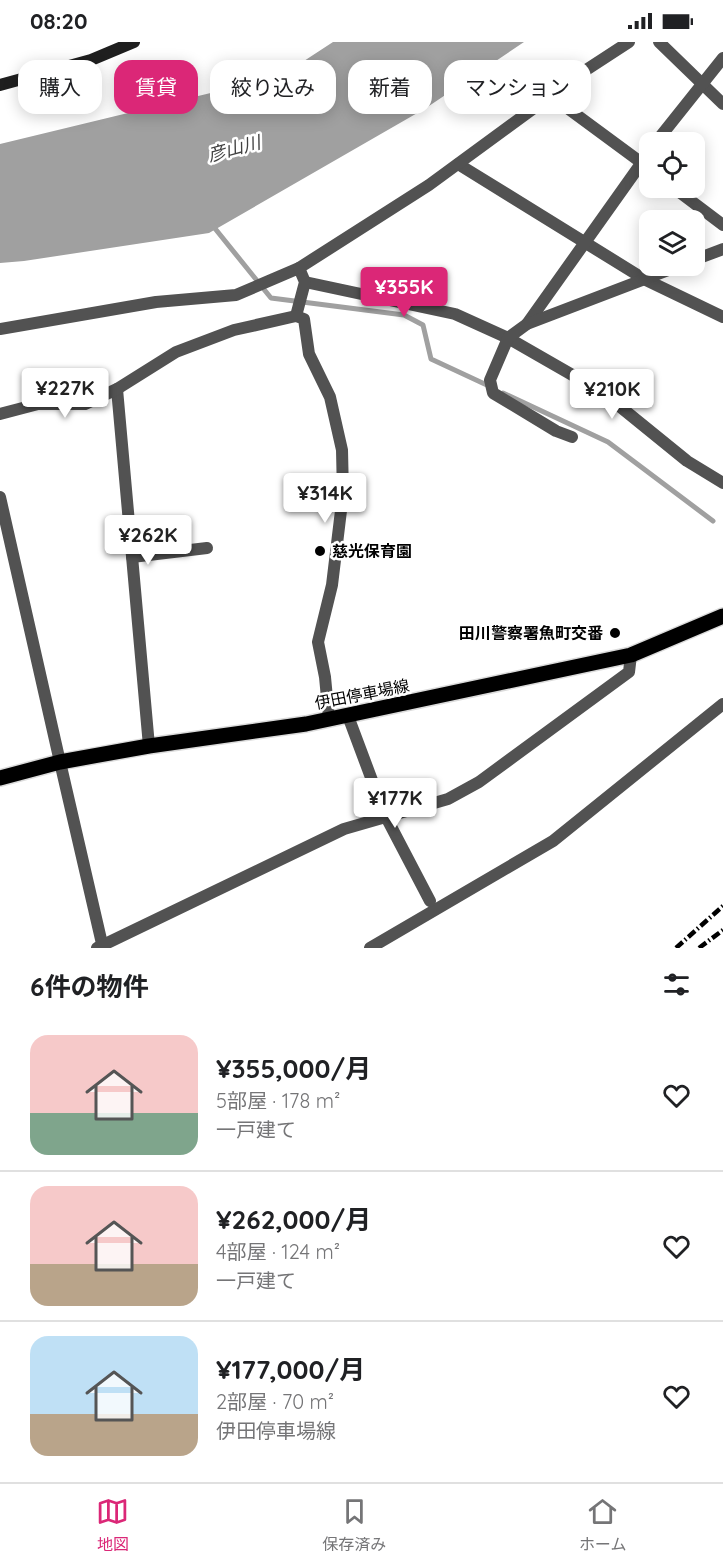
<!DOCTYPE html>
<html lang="ja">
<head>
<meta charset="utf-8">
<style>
  body { margin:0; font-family:Quicksand,"Noto Sans JP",sans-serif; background:#f6f6f6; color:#202124; height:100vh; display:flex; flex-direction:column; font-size:22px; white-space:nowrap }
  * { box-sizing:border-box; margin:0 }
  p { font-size:20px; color:#757577 }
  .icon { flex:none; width:33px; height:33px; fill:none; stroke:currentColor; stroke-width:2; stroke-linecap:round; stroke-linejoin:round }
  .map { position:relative; height:906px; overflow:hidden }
  .details { display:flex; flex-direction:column; background:#fff; flex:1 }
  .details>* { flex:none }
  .hud { position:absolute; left:18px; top:18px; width:687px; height:54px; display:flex; gap:12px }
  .controls { position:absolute; left:639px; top:90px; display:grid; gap:12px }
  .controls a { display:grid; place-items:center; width:66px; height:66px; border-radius:12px; background:#fff; box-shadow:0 3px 15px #0003; font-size:30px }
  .price { position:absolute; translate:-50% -51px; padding:0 14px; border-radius:6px; background:#fff; color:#222; font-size:20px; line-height:39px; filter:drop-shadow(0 2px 3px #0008) }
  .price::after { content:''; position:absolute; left:50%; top:36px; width:18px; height:14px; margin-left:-9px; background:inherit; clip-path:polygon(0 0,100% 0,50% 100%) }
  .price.current { background:#db2777; color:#fff }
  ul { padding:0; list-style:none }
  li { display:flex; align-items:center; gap:18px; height:150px; padding:0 30px }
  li+li { border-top:2px solid #e0e0e0 }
  li span { display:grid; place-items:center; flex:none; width:168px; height:120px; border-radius:18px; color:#555 }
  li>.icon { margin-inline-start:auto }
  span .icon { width:72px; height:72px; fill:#fffc; stroke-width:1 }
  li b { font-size:26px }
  h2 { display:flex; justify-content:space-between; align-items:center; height:72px; padding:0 30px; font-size:26px }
  .chip { padding:0 21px; border-radius:18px; background:#fff; box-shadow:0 3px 15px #0003; font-size:21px; line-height:54px }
  .chip.current { background:#db2777; color:#fff }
  .status { display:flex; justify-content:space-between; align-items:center; height:42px; padding:0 30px; background:#fff; direction:ltr }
  .status svg { height:16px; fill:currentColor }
  .tab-bar { display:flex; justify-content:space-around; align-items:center; height:84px; border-top:2px solid #e0e0e0; background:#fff; font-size:16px; color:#757577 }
  .tab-bar a { display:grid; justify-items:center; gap:3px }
  .tab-bar .current { color:#db2777 }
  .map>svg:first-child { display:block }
  .water { fill:#a0a0a0 }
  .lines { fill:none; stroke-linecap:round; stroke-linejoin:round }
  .stream { stroke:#a0a0a0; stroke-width:5 }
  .primary-casing { stroke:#dbdbdb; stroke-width:18 }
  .pedestrian { stroke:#525252; stroke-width:12 }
  .minor { stroke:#525252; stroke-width:12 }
  .tertiary { stroke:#525252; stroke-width:12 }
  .secondary { stroke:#1f1f1f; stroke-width:12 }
  .primary { stroke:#000; stroke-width:15 }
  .rail { stroke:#000; stroke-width:4.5; stroke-dasharray:9 3 1.5 3; stroke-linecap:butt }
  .poi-dot { fill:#000; stroke:#fff; stroke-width:2 }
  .labels { text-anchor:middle; stroke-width:5; stroke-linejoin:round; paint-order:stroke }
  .poi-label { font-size:16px; font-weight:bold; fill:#000; stroke:#fff; text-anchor:start }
  .street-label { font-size:16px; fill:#000; stroke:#fff }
  .water-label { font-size:18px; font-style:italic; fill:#414141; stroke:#fff }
</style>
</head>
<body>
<div class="status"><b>08:20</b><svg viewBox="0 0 49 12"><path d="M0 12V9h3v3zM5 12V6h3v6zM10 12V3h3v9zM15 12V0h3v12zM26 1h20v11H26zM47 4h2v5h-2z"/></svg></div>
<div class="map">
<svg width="723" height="906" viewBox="0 0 723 906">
  <rect width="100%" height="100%" fill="#fff"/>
  <polygon class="water" points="333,0 524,0 426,66 209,191 24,219 0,221 0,102 281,34"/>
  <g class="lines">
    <g class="stream">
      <polyline points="213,184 271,256 404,273 423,283 431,317 489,344"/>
      <polyline points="503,351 608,400 713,479"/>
    </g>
    <g class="primary-casing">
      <polyline id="primary" points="0,736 60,720 149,704 306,682 631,613 723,574"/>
    </g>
    <g class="pedestrian">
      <polyline points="60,720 103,906"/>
      <polyline points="370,906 553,799 723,662"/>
    </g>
    <g class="minor">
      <polyline points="659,0 723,62"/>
      <polyline points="551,54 650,127"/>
      <polyline points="656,100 723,16"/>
      <polyline points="458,122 644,237 723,275"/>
      <polyline points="674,146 723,183"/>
      <polyline points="694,218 723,207"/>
      <polyline points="305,240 455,272 508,296 602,350 687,419 723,441"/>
      <polyline points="527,282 650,109"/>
      <polyline points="0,287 156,260 236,253 299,226 305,240 296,274"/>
      <polyline points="117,347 149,704"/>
      <polyline points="0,372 38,362 85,362 117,347 176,310 234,288 296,274 304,277 309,312 330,355 342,408 343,452 332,543 318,600 325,635 329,677"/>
      <polyline points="572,395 556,389 493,351 490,338 508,296 527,282 679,224"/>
      <polyline points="0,455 60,720"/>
      <polyline points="132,515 207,506"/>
      <polyline points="348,674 385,773 430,859"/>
      <polyline points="97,906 344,787 448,757 479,740 629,630 631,613"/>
    </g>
    <polyline class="tertiary" points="299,226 429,143 586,28 629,0"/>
    <polyline class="secondary" points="0,43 91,18 134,0"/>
    <use href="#primary" class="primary"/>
    <g class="rail">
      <polyline points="676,906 723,864"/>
      <polyline points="699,906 723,888"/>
    </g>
  </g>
  <g class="poi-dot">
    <circle cx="320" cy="509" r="6"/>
    <circle cx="615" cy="591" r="6"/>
  </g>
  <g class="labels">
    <g class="poi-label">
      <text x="332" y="515">慈光保育園</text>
      <text x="603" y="597" text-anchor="end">田川警察署魚町交番</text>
    </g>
    <g class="street-label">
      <text transform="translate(362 652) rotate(-11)" y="6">伊田停車場線</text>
    </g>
    <g class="water-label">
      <text transform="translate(234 107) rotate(-15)" y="6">彦山川</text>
    </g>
  </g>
</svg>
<div class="controls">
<a><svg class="icon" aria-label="locate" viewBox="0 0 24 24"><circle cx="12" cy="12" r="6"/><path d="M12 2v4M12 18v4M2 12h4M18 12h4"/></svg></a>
<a><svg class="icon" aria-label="layers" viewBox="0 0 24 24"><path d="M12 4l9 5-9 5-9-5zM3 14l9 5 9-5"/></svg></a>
</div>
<b class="price current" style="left:404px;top:276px">¥355K</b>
<b class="price" style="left:65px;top:377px">¥227K</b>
<b class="price" style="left:612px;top:378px">¥210K</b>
<b class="price" style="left:325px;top:482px">¥314K</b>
<b class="price" style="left:148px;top:524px">¥262K</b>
<b class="price" style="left:395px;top:787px">¥177K</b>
<div class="hud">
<a class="chip">購入</a>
<a class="chip current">賃貸</a>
<a class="chip">絞り込み</a>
<a class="chip">新着</a>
<a class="chip">マンション</a>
</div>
</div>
<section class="details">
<h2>6件の物件<svg class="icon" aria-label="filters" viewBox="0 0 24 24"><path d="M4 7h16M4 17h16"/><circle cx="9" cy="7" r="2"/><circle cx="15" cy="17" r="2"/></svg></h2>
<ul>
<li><span style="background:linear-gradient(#f6c9c9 65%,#7fa58c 0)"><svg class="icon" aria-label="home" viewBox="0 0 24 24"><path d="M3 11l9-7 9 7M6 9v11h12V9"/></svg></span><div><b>¥355,000/月</b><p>5部屋 · 178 m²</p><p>一戸建て</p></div><svg class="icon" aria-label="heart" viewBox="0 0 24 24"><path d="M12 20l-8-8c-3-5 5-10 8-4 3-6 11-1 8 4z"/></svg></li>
<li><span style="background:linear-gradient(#f6c9c9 65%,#b9a48a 0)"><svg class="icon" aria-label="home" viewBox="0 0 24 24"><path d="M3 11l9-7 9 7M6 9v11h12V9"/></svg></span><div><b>¥262,000/月</b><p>4部屋 · 124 m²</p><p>一戸建て</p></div><svg class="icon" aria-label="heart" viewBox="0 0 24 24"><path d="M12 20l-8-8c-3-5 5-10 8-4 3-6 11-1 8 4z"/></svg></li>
<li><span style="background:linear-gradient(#bfe0f5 65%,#b9a48a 0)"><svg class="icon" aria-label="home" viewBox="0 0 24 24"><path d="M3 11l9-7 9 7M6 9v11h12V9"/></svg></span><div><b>¥177,000/月</b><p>2部屋 · 70 m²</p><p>伊田停車場線</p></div><svg class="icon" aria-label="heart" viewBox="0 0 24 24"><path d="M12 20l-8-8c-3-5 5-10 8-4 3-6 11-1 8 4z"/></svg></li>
</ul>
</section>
<nav class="tab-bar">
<a class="current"><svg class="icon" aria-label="map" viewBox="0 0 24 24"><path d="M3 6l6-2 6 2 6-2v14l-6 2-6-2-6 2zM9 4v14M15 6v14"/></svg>地図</a>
<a><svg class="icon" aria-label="saved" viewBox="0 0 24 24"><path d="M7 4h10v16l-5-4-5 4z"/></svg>保存済み</a>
<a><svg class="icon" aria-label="home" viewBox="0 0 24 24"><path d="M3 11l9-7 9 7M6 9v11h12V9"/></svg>ホーム</a>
</nav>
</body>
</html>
